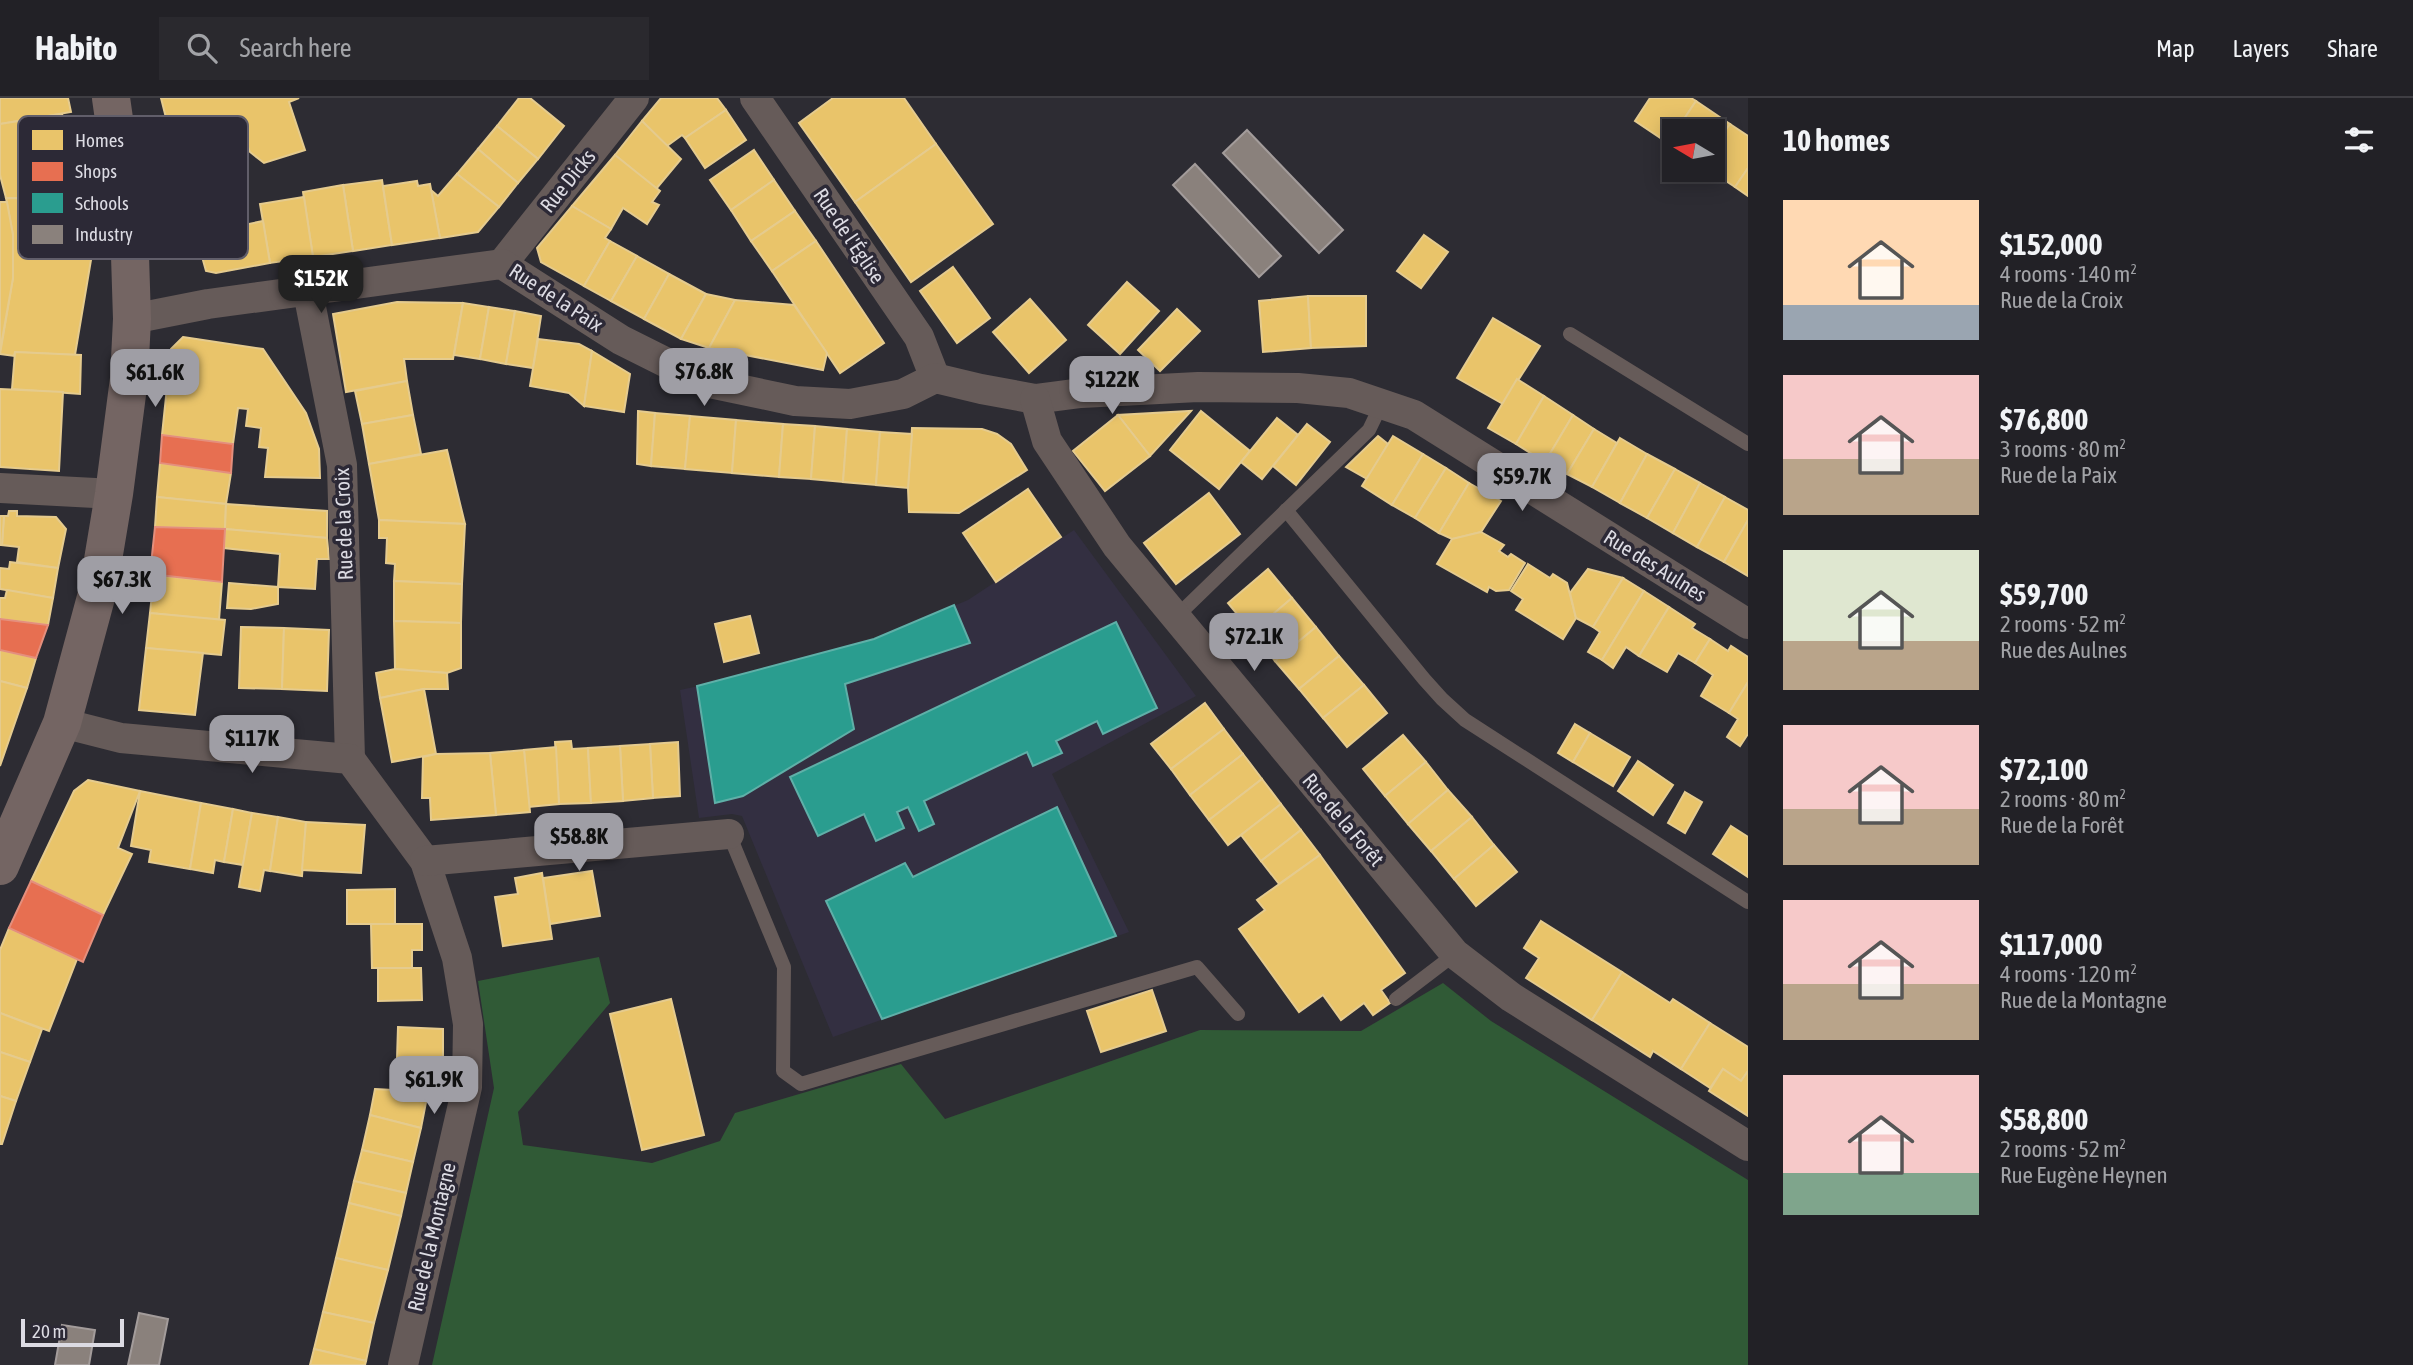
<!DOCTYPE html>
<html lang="en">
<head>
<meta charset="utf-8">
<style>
  body { margin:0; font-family:"Asap Condensed",sans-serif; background:#2a292e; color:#f1f3f6; height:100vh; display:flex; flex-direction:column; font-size:26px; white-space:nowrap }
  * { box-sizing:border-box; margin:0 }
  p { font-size:23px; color:#a2a3a7 }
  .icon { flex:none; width:38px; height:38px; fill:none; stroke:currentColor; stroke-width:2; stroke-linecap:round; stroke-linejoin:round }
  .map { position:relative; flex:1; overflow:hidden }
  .side { display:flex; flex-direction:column; background:#222126; width:665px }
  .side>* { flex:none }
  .needle { width:46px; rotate:280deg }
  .buttons { position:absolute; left:1662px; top:21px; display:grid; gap:14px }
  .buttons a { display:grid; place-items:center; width:63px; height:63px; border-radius:0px; background:#222126; box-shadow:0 4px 18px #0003,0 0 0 2px #3f3e43; font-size:35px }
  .scale { position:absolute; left:21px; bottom:18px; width:103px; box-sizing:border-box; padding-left:7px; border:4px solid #dcdbe3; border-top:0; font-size:19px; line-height:24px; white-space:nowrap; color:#dcdbe3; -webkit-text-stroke:5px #2c2936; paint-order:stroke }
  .price { position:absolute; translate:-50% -60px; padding:0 16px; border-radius:14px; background:#9f9ea5; color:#111; font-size:23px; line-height:46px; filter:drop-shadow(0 2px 4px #0008) }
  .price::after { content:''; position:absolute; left:50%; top:42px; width:21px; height:16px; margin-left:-10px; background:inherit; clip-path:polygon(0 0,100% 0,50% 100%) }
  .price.current { background:#222; color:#fff }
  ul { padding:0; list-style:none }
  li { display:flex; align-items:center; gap:21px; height:175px; padding:0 35px }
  li span { display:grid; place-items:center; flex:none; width:196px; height:140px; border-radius:0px; color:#555 }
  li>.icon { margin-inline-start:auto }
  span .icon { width:84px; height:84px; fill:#fffc; stroke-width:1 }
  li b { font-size:30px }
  h2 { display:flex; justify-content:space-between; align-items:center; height:84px; padding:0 35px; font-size:30px }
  header { display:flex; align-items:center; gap:42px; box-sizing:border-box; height:98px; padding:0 35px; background:#222126; border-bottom:2px solid #3f3e43 }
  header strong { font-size:33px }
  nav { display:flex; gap:38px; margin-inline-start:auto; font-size:24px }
  .search { width:490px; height:63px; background:#2a292e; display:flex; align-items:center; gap:18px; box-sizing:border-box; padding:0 24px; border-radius:0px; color:#a2a3a7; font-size:26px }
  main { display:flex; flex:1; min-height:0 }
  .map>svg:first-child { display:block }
  .built { fill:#332f41 }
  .green { fill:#305a36 }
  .homes { fill:#e9c46a; stroke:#e5cb8e; stroke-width:2 }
  .shops { fill:#e76f51; stroke:#e48f7d; stroke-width:2 }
  .schools { fill:#2a9d8f; stroke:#5fb0a8; stroke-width:2 }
  .industry { fill:#8a817c; stroke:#a39c9b; stroke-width:2 }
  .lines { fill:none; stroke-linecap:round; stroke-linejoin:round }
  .lane { stroke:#665b59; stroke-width:14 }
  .street { stroke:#665b59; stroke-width:30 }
  .secondary { stroke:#746563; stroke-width:38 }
  .labels { text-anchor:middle; stroke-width:7; stroke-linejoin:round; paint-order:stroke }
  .street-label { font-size:21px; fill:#dcdbe3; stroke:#2c2936 }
  .key { fill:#2c2936; stroke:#615e6a; stroke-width:2 }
  .key-label { font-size:19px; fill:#dcdbe3 }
</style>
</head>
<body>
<header>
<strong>Habito</strong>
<div class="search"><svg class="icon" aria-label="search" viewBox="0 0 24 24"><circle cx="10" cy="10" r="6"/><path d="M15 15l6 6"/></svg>Search here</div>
<nav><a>Map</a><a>Layers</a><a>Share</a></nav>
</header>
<main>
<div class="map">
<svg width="1748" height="1267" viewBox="0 0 1748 1267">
  <rect width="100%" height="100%" fill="#2d2c33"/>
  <polygon class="built" points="1074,432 1196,598 1052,676 1129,834 833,939 742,718 732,716 699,720 680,592 777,571 874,541 968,502"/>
  <polygon class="green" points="599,859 610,905 518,1014 523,1047 652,1065 720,1043 735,1015 901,966 945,1021 1200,932 1361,933 1443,885 1491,923 1748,1082 1748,1267 432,1267 494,990 478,883"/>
  <g class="homes">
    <polygon points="0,0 68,0 71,14 0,26"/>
    <polygon points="161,0 299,0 289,4 305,52 264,65 250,54 245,41 234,42 247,98 189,111"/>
    <polygon points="519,0 530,0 564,28 538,61 497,28"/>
    <polygon points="661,0 717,0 726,12 685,40 682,37 667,48 642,23"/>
    <polygon points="833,0 904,0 936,46 855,104 799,25"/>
    <polygon points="1650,0 1691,0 1696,3 1668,45 1635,23"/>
    <polygon points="1696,3 1730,26 1713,50 1713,33 1676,33"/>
    <polygon points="726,12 746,42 705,70 685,40"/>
    <polygon points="62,16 84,102 6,100 0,77 0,26"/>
    <polygon points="642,23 681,61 656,91 615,57"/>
    <polygon points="1730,26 1748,38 1748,70 1735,89 1709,72 1713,72 1713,50"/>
    <polygon points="497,28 538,61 518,85 478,51"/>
    <polygon points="936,46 993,126 911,184 855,104"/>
    <polygon points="478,51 518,85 499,109 457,76"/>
    <polygon points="754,52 774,82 731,112 710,82"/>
    <polygon points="615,57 660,93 652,104 659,107 647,126 623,110 611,131 572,108"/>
    <polygon points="1748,70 1748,98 1735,89"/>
    <polygon points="457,76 499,109 478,134 440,140 431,92 438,98"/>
    <polygon points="382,82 392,147 353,153 343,87"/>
    <polygon points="774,82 795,113 751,143 731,112"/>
    <polygon points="417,83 418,88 430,86 440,140 392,147 383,88"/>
    <polygon points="343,87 353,153 313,159 303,94"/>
    <polygon points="304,99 313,159 270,165 260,106"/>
    <polygon points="6,100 84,102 92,156 75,257 15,254 14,258 0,256 13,180 13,137"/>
    <polygon points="0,104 7,104 13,137 13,180 0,253"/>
    <polygon points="572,108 611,131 605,140 610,143 584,188 541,164 537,150"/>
    <polygon points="795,113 816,143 772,173 751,143"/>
    <polygon points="263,123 270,165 216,175 206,173 196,137"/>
    <polygon points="1424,137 1448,154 1421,190 1397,173"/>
    <polygon points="610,143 637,158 611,203 584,188"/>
    <polygon points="816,143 884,245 840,275 772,173"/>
    <polygon points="637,158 669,176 644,221 611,203"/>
    <polygon points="953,169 990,220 957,245 920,193"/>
    <polygon points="669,176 706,196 681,241 644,221"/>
    <polygon points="1127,184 1159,213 1120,256 1088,227"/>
    <polygon points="706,196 735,202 709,250 681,241"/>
    <polygon points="1308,198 1311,250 1263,254 1259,203"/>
    <polygon points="1308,198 1366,198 1366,248 1311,250"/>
    <polygon points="1030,201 1066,242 1029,275 993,234"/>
    <polygon points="735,202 794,207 827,255 823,272 709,250"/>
    <polygon points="397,204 463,205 453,261 404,261 407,283 346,294 333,216"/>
    <polygon points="463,205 489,209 480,261 454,257"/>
    <polygon points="489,209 515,213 506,266 480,261"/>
    <polygon points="1177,211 1200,233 1160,273 1138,252"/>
    <polygon points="515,213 541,218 533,270 506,266"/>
    <polygon points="1493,220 1540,248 1503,306 1457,280"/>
    <polygon points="183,239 263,251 306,315 319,351 320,380 265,379 268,350 259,349 261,330 246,328 248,311 238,310 233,346 162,337 171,251"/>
    <polygon points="538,241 579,246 592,253 584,308 569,295 530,288"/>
    <polygon points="592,253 630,276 624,314 584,308"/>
    <polygon points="15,254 81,257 80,296 12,291"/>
    <polygon points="1517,281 1544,298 1516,346 1488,330"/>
    <polygon points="407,283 413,317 362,326 355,293"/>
    <polygon points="0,291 63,294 59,373 0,369"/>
    <polygon points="1544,298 1573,317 1545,364 1516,346"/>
    <polygon points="638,313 655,315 651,368 637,366"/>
    <polygon points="1191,313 1150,358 1118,317"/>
    <polygon points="1201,313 1250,353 1219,391 1170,352"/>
    <polygon points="655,315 690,318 685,371 651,368"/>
    <polygon points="413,317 421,356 369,366 362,326"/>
    <polygon points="1118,317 1150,358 1105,393 1073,353"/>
    <polygon points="1573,317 1594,331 1567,376 1545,364"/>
    <polygon points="690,318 736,322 732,375 685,371"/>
    <polygon points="1277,320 1298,337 1262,381 1241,364"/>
    <polygon points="736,322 783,326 779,379 732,375"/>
    <polygon points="783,326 815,328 811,381 779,379"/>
    <polygon points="1307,326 1330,344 1296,387 1273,368"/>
    <polygon points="815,328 847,331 843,384 811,381"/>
    <polygon points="912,330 982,331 997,336 1011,346 1027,372 959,415 909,414 908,390"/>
    <polygon points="847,331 880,334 876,387 843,384"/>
    <polygon points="1594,331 1617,345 1592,389 1567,376"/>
    <polygon points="880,334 912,336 908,390 876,387"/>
    <polygon points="1378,338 1388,346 1367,381 1346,369"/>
    <polygon points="1393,338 1423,356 1392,407 1362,388"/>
    <polygon points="1620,340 1647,356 1620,405 1592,389"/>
    <polygon points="447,352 465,426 379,422 369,366"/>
    <polygon points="1423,356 1446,370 1415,420 1392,407"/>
    <polygon points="1647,356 1675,371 1647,420 1620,405"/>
    <polygon points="160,365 231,375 226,406 157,399"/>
    <polygon points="1446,370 1469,385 1439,435 1415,420"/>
    <polygon points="1675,371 1700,385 1673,435 1647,420"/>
    <polygon points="1469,385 1501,403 1481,434 1452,441 1439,435"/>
    <polygon points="1700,385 1725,399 1697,449 1673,435"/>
    <polygon points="1028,391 1061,439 996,484 963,435"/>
    <polygon points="1209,395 1240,436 1176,486 1144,445"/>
    <polygon points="157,399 226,406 225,431 155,429"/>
    <polygon points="1725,399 1748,412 1748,422 1724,464 1697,449"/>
    <polygon points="226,406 327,413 327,440 225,431"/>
    <polygon points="9,413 17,413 17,418 56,419 66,431 58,470 17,464 19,449 2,447 4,418 8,418"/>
    <polygon points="0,418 4,418 2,447 0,447"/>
    <polygon points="379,422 465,426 462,486 394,483 395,466 386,465 387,440 379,440"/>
    <polygon points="1748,422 1748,478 1724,464"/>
    <polygon points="225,431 327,440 329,461 317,461 315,491 278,489 280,456 224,450"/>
    <polygon points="1481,434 1504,447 1499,453 1508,459 1511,456 1525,465 1509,492 1496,493 1489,489 1487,494 1437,466 1452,441"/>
    <polygon points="10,464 58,470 53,500 0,491 0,470 9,471"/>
    <polygon points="1528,466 1550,480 1553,476 1567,485 1576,520 1563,541 1516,512 1523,501 1511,493"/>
    <polygon points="1268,471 1292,500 1252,534 1228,505"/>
    <polygon points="1588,471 1623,480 1593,529 1576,520 1570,495"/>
    <polygon points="154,477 222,484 219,522 150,515"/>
    <polygon points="1623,480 1644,493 1602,562 1588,554 1600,534 1593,529"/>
    <polygon points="394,483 462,486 461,525 394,523"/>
    <polygon points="229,485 278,489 278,506 251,511 227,510"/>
    <polygon points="7,492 53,500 48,527 0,521 0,500 5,500"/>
    <polygon points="1644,493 1669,509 1639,558 1626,549 1613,570 1602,562"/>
    <polygon points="1292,500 1316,529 1275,563 1252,534"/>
    <polygon points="1669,509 1695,526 1692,530 1710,541 1695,565 1678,555 1667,574 1639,558"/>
    <polygon points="150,515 225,522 221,557 146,550"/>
    <polygon points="750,518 759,555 724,564 715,526"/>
    <polygon points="394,523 461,525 461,570 447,575 395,571"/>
    <polygon points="241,529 284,530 282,591 239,590"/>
    <polygon points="1316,529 1339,558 1299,591 1275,563"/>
    <polygon points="284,530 329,532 327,593 282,591"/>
    <polygon points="1710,541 1728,553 1731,548 1748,559 1748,584 1729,615 1701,598 1713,577 1695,565"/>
    <polygon points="146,550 203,555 195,617 139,612"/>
    <polygon points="0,552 36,560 27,590 0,583"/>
    <polygon points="1339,558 1364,587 1323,620 1299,591"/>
    <polygon points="395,571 447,575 448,591 424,591 380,600 376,575"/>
    <polygon points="0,583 27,590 0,668"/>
    <polygon points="1748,584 1748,636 1740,648 1727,639 1738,621 1729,615"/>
    <polygon points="1364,587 1387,615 1347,649 1323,620"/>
    <polygon points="424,591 436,656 392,664 380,600"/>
    <polygon points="1205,605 1224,631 1171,671 1151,646"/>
    <polygon points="1575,626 1590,635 1573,664 1558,655"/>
    <polygon points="1224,631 1243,656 1190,697 1171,671"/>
    <polygon points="1590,635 1630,659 1613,688 1573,664"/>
    <polygon points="1403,637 1426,664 1385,698 1363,671"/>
    <polygon points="571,643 572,651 588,650 591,705 559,706 555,644"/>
    <polygon points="678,644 680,698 653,700 650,646"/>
    <polygon points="650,646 653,700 623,703 620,648"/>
    <polygon points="620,648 623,703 591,705 588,650"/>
    <polygon points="556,649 559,706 529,709 524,652"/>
    <polygon points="524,652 530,714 496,717 490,655"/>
    <polygon points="490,655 496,717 431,722 430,700 422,700 423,659 436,656"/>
    <polygon points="1243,656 1262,681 1209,722 1190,697"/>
    <polygon points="1638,663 1673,687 1653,717 1618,693"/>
    <polygon points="1426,664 1448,692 1408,726 1385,698"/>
    <polygon points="1262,681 1281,706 1228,747 1209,722"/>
    <polygon points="88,682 140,693 118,750 132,756 103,817 31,783 74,693"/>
    <polygon points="1448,692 1472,719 1431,753 1408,726"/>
    <polygon points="140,693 201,705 190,771 149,764 151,752 131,748"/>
    <polygon points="1685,694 1702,704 1685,735 1668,725"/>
    <polygon points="201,705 233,711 224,764 215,762 213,775 190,771"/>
    <polygon points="1281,706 1301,732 1261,763 1241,737"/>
    <polygon points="233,711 252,715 243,767 224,764"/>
    <polygon points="252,715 278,719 270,773 264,772 260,793 239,789"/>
    <polygon points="278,719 306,724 302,778 270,773"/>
    <polygon points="1472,719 1494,747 1454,781 1431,753"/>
    <polygon points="306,724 365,727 361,775 302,772"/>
    <polygon points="1731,728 1748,739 1748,779 1713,756"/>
    <polygon points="1301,732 1320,757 1279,786 1261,763"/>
    <polygon points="1494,747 1517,774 1476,808 1454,781"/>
    <polygon points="1320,757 1405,875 1381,892 1390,905 1373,917 1364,905 1341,922 1323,897 1299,914 1239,831 1265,812 1257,802"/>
    <polygon points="592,773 600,818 550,826 543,780"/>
    <polygon points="542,775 552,841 503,848 495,799 518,796 515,780"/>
    <polygon points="395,791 395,826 347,826 347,792"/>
    <polygon points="1541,823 1622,874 1592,922 1526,880 1539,860 1524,850"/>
    <polygon points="371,826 422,826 422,852 412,852 412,870 372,870"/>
    <polygon points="9,830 77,861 49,933 0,915 0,852"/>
    <polygon points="378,870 421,870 422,902 378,903"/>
    <polygon points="1622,874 1670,905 1673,901 1710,925 1681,971 1653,953 1650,959 1592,922"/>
    <polygon points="1152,892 1166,933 1101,954 1087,913"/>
    <polygon points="671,901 704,1037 642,1052 610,916"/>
    <polygon points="0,915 42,931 30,964 0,954"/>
    <polygon points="1710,925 1748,949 1748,973 1741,983 1723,971 1710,990 1681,971"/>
    <polygon points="398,929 443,931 443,962 397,961"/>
    <polygon points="0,954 30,964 16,1003 0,998"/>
    <polygon points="397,961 443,962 442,994 396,993"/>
    <polygon points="1723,971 1741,983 1748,973 1748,1018 1709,993"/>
    <polygon points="375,991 428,994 421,1030 370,1017"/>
    <polygon points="0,998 16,1003 2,1046 0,1046"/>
    <polygon points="370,1017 421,1030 413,1064 362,1052"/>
    <polygon points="362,1052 413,1064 406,1095 354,1083"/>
    <polygon points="354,1083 406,1095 401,1118 349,1105"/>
    <polygon points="349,1105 401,1118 388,1172 336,1160"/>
    <polygon points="336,1160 388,1172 374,1225 323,1214"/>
    <polygon points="323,1214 374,1225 366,1263 314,1251"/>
    <polygon points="314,1251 366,1263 365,1267 310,1267"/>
  </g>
  <g class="shops">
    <polygon points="162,337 233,346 231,375 160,365"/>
    <polygon points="155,429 225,431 222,484 150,476"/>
    <polygon points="0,521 48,527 36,560 0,552"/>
    <polygon points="31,783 103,817 83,864 9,830"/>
  </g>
  <g class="schools">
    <polygon points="954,507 970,545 845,586 854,631 743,698 715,705 697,588 874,541"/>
    <polygon points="1116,524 1157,610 1103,636 1097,623 1056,643 1062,655 1033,668 1027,654 924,703 934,726 919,733 908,709 897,714 904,730 876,743 864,716 818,738 790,679"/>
    <polygon points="1057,709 1116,838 882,921 826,803 905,765 913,779"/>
  </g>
  <g class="industry">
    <polygon points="1247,32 1343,132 1319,155 1223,55"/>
    <polygon points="1195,66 1281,158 1259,179 1173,87"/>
    <polygon points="139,1215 168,1221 159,1267 128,1267"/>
    <polygon points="62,1227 95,1232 89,1267 55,1267"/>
  </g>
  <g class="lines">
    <g class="lane">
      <polyline points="1570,236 1748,346"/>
      <polyline points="1286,412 1424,581 1442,601 1465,622 1748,804"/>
      <polyline points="1175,520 1369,332 1382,305"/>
      <polyline points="729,736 784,869 783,973 801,986 1197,869 1238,916"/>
      <polyline points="1396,901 1455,856"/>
    </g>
    <g class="street">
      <polyline points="755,0 919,239 935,280"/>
      <polyline points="502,166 634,0"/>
      <polyline points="308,194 342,367 350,661"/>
      <polyline points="132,221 208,206 502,166 621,242 705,284 795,303 850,306 903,296 935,280 981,291 1035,301 1081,295 1198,289 1298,290 1349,295 1414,317 1748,526"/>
      <polyline points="1035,301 1047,343 1117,448 1455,856 1511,899 1748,1048"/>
      <polyline points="0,390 114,396"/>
      <polyline points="62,625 121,640 350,661 425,763 457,860 468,926 467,989 403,1267"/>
      <polyline points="425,763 729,736"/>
    </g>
    <polyline class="secondary" points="0,768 62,625 98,492 114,396 129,281 132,221 129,126 111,0"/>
  </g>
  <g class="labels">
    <g class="street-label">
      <text transform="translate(568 83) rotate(-51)" y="7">Rue Dicks</text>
      <text transform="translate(849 138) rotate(56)" y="7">Rue de l'Église</text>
      <text transform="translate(556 200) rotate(33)" y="7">Rue de la Paix</text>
      <text transform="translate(344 426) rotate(-92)" y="7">Rue de la Croix</text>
      <text transform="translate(1655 468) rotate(32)" y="7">Rue des Aulnes</text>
      <text transform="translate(1343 722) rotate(50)" y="7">Rue de la Forêt</text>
      <text transform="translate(432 1139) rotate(-77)" y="7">Rue de la Montagne</text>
    </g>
  </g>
  <rect x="18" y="18" width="230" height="143" rx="10" class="key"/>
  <rect x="32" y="32" width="31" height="20" fill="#e9c46a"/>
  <rect x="32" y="64" width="31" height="19" fill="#e76f51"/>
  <rect x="32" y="95" width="31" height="20" fill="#2a9d8f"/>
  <rect x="32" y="127" width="31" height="19" fill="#8a817c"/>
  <g class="key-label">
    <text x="75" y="49">Homes</text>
    <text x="75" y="80">Shops</text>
    <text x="75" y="112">Schools</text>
    <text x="75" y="143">Industry</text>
  </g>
</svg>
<div class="buttons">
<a><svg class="needle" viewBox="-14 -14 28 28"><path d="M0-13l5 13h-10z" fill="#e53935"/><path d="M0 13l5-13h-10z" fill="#a2a3a7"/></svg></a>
</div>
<div class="scale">20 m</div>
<b class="price current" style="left:321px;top:217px">$152K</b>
<b class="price" style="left:704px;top:310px">$76.8K</b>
<b class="price" style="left:155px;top:311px">$61.6K</b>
<b class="price" style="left:1112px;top:318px">$122K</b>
<b class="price" style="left:1522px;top:415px">$59.7K</b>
<b class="price" style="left:122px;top:518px">$67.3K</b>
<b class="price" style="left:1254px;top:575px">$72.1K</b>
<b class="price" style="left:252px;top:677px">$117K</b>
<b class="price" style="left:579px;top:775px">$58.8K</b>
<b class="price" style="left:434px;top:1018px">$61.9K</b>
</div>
<section class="side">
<h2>10 homes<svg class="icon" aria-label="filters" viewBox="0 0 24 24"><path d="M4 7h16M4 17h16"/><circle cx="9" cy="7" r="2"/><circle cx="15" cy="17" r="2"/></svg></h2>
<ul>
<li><span style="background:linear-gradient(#ffd9b3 75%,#9aa5b1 0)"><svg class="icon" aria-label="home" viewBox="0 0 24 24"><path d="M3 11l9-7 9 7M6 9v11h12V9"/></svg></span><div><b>$152,000</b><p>4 rooms · 140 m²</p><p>Rue de la Croix</p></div></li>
<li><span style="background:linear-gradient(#f6c9c9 60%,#b9a48a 0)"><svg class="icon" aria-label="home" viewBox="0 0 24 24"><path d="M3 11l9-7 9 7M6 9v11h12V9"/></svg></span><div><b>$76,800</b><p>3 rooms · 80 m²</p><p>Rue de la Paix</p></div></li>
<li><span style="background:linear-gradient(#dfe7d0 65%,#b9a48a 0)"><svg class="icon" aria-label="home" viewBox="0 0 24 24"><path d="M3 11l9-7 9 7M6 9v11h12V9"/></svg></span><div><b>$59,700</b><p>2 rooms · 52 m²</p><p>Rue des Aulnes</p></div></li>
<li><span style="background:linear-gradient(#f6c9c9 60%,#b9a48a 0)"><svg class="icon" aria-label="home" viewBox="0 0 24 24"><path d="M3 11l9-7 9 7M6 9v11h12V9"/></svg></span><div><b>$72,100</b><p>2 rooms · 80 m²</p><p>Rue de la Forêt</p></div></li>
<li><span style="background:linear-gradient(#f6c9c9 60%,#b9a48a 0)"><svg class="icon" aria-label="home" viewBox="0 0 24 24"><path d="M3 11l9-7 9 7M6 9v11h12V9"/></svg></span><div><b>$117,000</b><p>4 rooms · 120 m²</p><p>Rue de la Montagne</p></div></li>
<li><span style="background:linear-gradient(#f6c9c9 70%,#7fa58c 0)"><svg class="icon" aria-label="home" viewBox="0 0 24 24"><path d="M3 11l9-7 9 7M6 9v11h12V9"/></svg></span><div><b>$58,800</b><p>2 rooms · 52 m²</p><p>Rue Eugène Heynen</p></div></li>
</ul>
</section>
</main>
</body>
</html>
